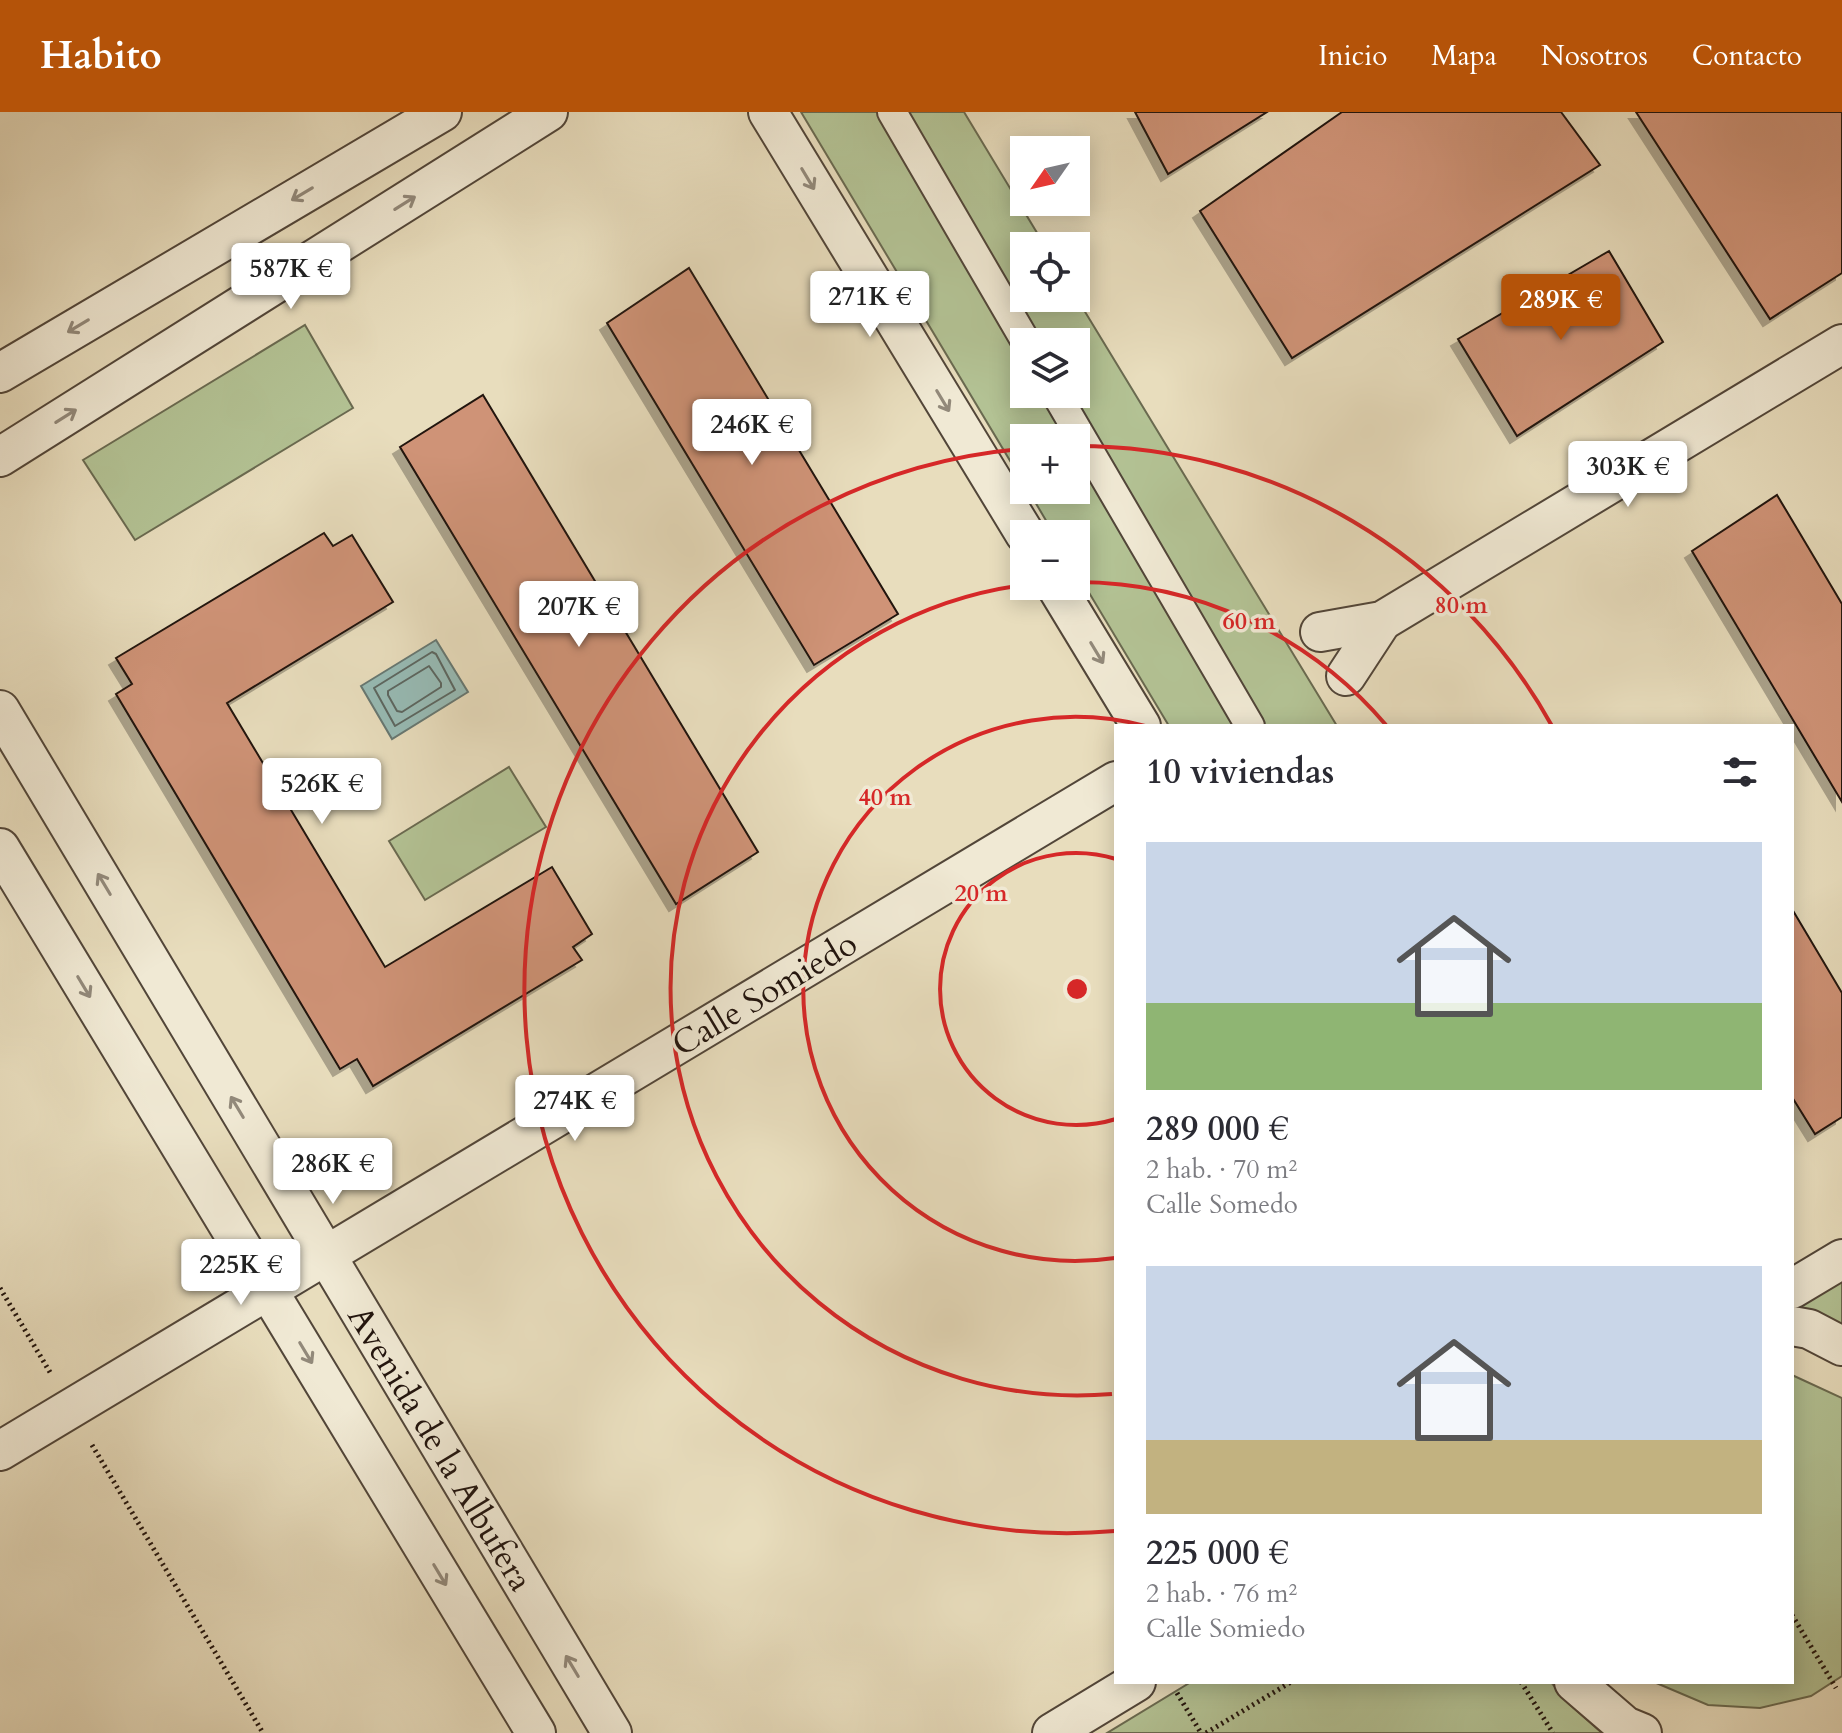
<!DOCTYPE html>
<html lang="es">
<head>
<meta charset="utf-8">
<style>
  body { margin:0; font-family:Cardo,serif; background:#f2f2f3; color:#2b2b33; height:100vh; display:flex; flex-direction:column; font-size:30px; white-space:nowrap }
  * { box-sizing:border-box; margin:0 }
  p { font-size:26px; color:#7c7c81 }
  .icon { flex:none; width:44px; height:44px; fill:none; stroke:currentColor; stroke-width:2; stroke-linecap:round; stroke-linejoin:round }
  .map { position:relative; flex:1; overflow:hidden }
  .panel { position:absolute; left:1114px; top:612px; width:680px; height:960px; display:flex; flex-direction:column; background:#fff; border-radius:0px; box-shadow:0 4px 20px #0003 }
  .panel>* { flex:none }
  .needle { width:52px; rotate:236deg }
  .controls { position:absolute; left:1010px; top:24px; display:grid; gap:16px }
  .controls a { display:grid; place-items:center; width:80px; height:80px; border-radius:0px; background:#fff; box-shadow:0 4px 20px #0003; font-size:40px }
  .price { position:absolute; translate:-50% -68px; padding:0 18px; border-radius:8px; background:#fff; color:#222; font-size:26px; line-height:52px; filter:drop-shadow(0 2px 4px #0008) }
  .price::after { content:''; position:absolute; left:50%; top:48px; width:24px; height:18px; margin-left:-12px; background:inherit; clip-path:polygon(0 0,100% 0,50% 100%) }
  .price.on { background:#b45309; color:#fff }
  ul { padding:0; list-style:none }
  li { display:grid; align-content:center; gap:16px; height:424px; padding:0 32px }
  li span { display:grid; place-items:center; height:248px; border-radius:0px; color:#555 }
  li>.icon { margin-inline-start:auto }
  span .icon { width:144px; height:144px; fill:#fffc; stroke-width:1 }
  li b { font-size:34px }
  h2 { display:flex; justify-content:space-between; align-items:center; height:96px; padding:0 32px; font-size:34px }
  header { display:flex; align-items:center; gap:48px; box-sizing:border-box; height:112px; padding:0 40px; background:#b45309; color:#fff }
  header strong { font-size:38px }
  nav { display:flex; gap:44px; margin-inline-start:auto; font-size:28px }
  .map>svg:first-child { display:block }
  .green { fill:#b3c294; stroke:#6a6a50; stroke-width:2; fill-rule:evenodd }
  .water { fill:#97bbb5; stroke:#677872; stroke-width:2 }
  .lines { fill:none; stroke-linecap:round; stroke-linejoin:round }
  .shore { stroke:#5c6761; stroke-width:2 }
  .building { fill:#cf9377; stroke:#20130d; stroke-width:2; filter:url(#shadow) }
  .pedestrian-casing { stroke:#524639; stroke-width:32 }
  .minor-casing { stroke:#524639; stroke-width:42 }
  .path { stroke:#20130d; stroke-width:5; stroke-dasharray:2 4; stroke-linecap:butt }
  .pedestrian { stroke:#f0e9d4; stroke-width:28 }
  .minor { stroke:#f0e9d4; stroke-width:38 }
  .oneway { stroke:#92897a }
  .ring { fill:none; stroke:#d62828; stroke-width:4 }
  .labels { text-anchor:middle; stroke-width:7; stroke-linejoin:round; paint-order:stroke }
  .street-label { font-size:34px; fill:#20130d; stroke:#f0e9d4 }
  .centre { fill:#d62828; stroke:#f0e9d4; stroke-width:4 }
  .ring-label { font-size:24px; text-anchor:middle; font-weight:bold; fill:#d62828; stroke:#f0e9d4; stroke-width:7; stroke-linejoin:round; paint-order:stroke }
</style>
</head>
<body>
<header>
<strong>Habito</strong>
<nav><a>Inicio</a><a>Mapa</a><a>Nosotros</a><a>Contacto</a></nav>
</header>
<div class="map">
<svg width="1842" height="1621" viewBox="0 0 1842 1621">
  <defs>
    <filter id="shadow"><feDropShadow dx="-7" dy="7" stdDeviation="0" flood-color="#0004"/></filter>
  </defs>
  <rect width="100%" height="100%" fill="#e8ddbd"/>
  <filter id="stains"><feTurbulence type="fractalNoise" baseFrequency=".0025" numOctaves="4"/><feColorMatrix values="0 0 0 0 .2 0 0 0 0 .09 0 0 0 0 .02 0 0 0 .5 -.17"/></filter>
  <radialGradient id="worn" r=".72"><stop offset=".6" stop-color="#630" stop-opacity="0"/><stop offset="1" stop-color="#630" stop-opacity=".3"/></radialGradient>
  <g class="green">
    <path d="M 801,0 L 964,0 L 1045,134 L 1024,134 L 1024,186 L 1076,185 L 1337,614 L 1169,614 L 1076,459 L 1076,422 L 1054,422 L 1028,378 L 1076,378 L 1076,326 L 1024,326 L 1024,372 ZM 1024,230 L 1076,230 L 1076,282 L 1024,282 Z"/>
    <polygon points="305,213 353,296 135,428 83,348"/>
    <polygon points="509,655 546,715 425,788 389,729"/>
    <polygon points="1842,1165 1842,1213 1793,1196"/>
    <polygon points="1792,1263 1842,1286 1842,1564 1811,1584 1760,1596 1708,1593 1654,1570 1792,1570"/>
    <polygon points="1191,1570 1551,1570 1568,1591 1602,1621 1107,1621"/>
  </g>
  <polygon class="water" points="436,528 468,580 392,627 361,574"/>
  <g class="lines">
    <g class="shore">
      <polygon points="432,540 436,542 455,578 395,614 374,576"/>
      <polygon points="429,554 441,571 441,575 402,600 397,599 388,583 388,579"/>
    </g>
  </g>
  <g class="building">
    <polygon points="1135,0 1267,0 1168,62"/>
    <polygon points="1342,0 1561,0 1600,53 1292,246 1200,99"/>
    <polygon points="1636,0 1842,0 1842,161 1770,207"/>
    <polygon points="1609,139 1663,230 1517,324 1458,227"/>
    <polygon points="689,156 898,502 814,553 607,211"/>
    <polygon points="483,283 758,740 676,792 400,335"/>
    <polygon points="1777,383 1842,492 1842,690 1692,439"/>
    <polygon points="324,421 333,434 352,423 393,490 227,591 385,855 552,755 592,822 573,835 582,848 373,974 357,947 340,957 116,582 132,572 116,546"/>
    <polygon points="1792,797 1842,881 1842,1005 1815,1022 1792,985"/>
  </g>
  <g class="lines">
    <g class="pedestrian-casing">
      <g id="pedestrian">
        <polyline points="892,0 1026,230"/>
        <polyline points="1056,282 1250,614"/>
      </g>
    </g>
    <g class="minor-casing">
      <g id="minor">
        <polyline points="768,0 1025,422"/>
        <polyline points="0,261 442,0"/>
        <polyline points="0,345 548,0"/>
        <polyline points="1056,474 1141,614"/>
        <polyline points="1320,520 1382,509 1842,232"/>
        <polyline points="1346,564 1382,509"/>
        <polyline points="0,598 612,1621"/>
        <polyline points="0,736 536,1621"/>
        <polyline points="1792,1177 1842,1147"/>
        <polyline points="1792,1214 1809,1217 1842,1234"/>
        <polyline points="0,1339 1116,669"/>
        <polyline points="1574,1570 1625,1614 1642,1621"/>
        <polyline points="1052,1621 1136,1570"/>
      </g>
    </g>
    <g class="path">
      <polyline points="0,1176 51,1262"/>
      <polyline points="92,1333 263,1621"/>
      <polyline points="1792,1503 1836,1576"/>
      <polyline points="1521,1570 1553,1621"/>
      <polyline points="1177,1581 1201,1621"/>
      <polyline points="1206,1621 1291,1570"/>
    </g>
    <use href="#pedestrian" class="pedestrian"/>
    <use href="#minor" class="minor"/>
  </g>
  <defs><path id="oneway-shaft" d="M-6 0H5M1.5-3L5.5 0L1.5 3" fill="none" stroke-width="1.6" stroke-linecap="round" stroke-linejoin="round" transform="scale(2)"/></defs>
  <g class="oneway">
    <use href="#oneway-shaft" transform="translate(808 67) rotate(59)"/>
    <use href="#oneway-shaft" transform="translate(302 82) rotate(149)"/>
    <use href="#oneway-shaft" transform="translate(405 91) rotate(-32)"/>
    <use href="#oneway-shaft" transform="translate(78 214) rotate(149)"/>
    <use href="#oneway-shaft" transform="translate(943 289) rotate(59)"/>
    <use href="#oneway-shaft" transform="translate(66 304) rotate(-32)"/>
    <use href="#oneway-shaft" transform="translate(1097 541) rotate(59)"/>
    <use href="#oneway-shaft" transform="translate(104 772) rotate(-121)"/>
    <use href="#oneway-shaft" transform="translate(84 875) rotate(59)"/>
    <use href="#oneway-shaft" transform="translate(237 995) rotate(-121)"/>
    <use href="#oneway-shaft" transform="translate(306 1241) rotate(59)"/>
    <use href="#oneway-shaft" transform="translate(440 1463) rotate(59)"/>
    <use href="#oneway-shaft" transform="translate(572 1554) rotate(-121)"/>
  </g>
  <g class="ring">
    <path d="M1116 1007A136 136 0 1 1 1116 747"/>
    <path d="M1115 1146A272 272 0 1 1 1145 614"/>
    <path d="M1112 1282A407 407 0 0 1 1024 473M1077 470A407 407 0 0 1 1386 613"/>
    <path d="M1115 1419A543 543 0 0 1 1020 337M1077 334A543 543 0 0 1 1552 614"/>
  </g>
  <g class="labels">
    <g class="street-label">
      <text transform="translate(764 881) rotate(-31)" y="12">Calle Somiedo</text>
      <text transform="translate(441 1336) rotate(59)" y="12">Avenida de la Albufera</text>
    </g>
  </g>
  <circle cx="1077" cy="877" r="12" class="centre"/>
  <g class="ring-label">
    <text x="1461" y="501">80 m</text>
    <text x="1249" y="517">60 m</text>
    <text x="885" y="693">40 m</text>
    <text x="981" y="789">20 m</text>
  </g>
  <rect width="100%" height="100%" filter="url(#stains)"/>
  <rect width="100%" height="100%" fill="url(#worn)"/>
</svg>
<div class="controls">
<a><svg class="needle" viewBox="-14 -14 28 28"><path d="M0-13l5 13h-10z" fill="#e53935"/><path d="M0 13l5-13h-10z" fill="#7c7c81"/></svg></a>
<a><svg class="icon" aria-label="locate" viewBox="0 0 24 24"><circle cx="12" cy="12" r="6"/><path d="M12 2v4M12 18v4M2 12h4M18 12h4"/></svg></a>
<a><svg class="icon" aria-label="layers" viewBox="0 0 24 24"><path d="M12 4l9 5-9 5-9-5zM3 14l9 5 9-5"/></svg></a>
<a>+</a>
<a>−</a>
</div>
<b class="price" style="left:291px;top:199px">587K €</b>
<b class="price" style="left:870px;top:227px">271K €</b>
<b class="price on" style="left:1561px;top:230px">289K €</b>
<b class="price" style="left:752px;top:355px">246K €</b>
<b class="price" style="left:1628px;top:397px">303K €</b>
<b class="price" style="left:579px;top:537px">207K €</b>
<b class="price" style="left:322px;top:714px">526K €</b>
<b class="price" style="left:575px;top:1031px">274K €</b>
<b class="price" style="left:333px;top:1094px">286K €</b>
<b class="price" style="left:241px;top:1195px">225K €</b>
<section class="panel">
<h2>10 viviendas<svg class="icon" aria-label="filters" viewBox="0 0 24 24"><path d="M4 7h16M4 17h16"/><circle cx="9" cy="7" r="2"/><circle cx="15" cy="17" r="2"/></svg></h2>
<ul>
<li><span style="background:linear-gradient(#c9d6e8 65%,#8fb573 0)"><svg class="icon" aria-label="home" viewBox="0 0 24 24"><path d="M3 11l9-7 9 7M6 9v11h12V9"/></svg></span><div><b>289 000 €</b><p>2 hab. · 70 m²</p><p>Calle Somedo</p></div></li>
<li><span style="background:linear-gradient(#c9d6e8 70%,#c2b280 0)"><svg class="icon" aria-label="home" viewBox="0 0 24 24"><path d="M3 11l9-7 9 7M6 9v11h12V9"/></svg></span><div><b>225 000 €</b><p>2 hab. · 76 m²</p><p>Calle Somiedo</p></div></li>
</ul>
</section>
</div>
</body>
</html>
